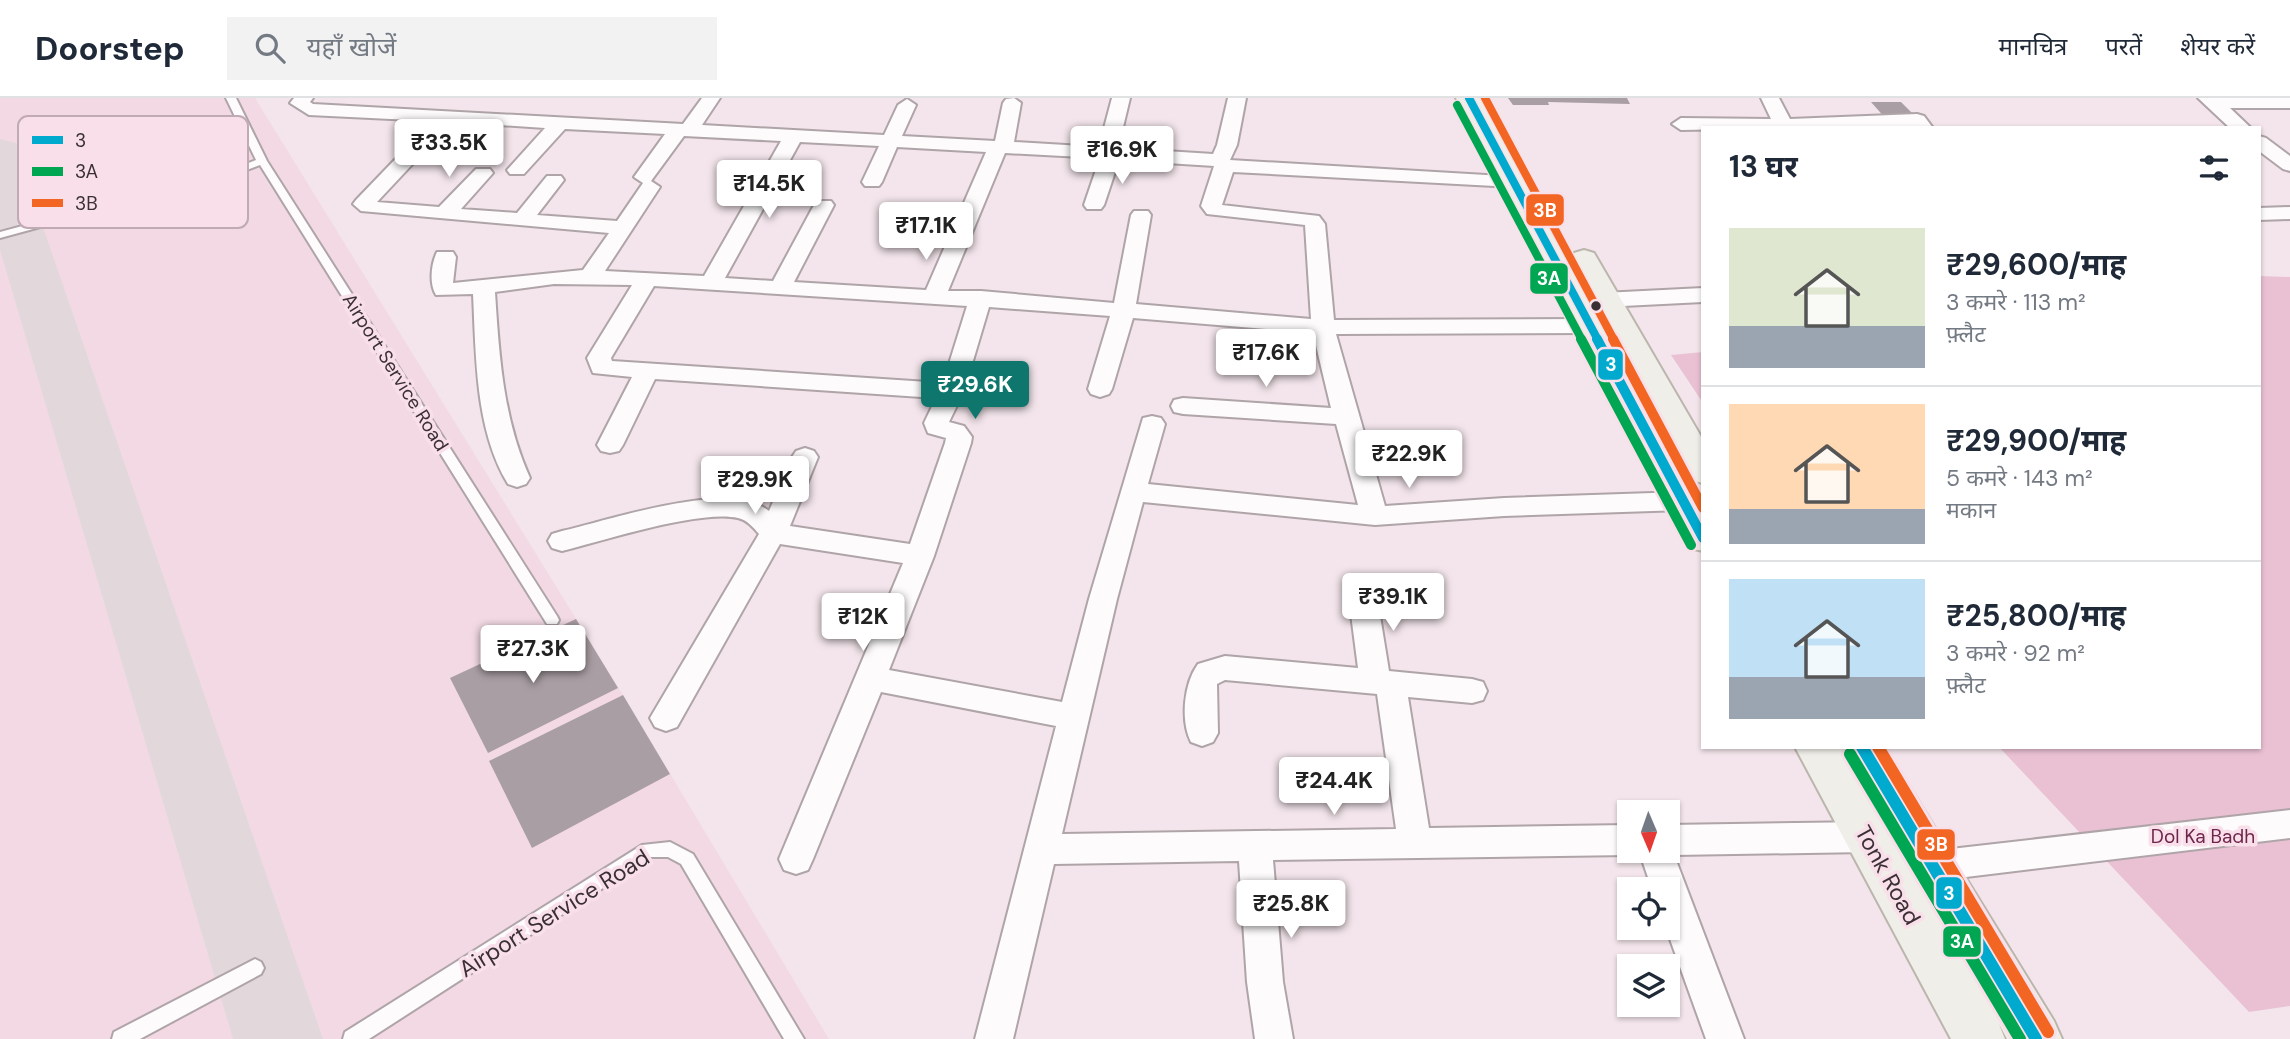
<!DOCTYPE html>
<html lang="hi">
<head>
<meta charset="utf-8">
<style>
  body { margin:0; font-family:"DM Sans","Noto Sans Devanagari",sans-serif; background:#f2f2f3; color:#1f2937; height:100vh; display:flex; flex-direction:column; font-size:26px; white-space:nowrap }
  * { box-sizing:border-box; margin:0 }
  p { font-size:23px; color:#747a83 }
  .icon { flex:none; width:38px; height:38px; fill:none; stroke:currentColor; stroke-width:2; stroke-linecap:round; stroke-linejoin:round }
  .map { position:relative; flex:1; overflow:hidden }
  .panel { position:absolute; left:1701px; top:28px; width:560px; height:623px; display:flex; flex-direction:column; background:#fff; border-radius:0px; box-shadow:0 2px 5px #0004 }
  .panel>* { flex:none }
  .needle { width:46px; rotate:178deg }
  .tools { position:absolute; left:1617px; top:702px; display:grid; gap:14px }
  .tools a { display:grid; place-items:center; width:63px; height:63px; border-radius:0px; background:#fff; box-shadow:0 2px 5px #0004; font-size:35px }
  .price { position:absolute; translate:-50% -60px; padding:0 16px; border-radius:7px; background:#fff; color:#222; font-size:23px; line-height:46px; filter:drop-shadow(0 2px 4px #0008) }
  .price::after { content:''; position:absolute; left:50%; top:42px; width:21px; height:16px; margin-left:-10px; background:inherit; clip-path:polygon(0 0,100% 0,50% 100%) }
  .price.selected { background:#0f766e; color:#fff }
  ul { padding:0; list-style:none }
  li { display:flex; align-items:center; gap:21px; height:175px; padding:0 28px }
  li+li { border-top:2px solid #e0e1e3 }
  li span { display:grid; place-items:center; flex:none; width:196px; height:140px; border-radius:0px; color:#555 }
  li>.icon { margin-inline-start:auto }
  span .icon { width:84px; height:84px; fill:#fffc; stroke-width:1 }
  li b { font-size:30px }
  h2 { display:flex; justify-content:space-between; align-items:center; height:84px; padding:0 28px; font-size:30px }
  header { display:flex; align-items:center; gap:42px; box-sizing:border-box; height:98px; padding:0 35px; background:#fff; border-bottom:2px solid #e0e1e3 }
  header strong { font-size:33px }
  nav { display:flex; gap:38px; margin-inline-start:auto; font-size:24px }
  .search { width:490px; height:63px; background:#f2f2f3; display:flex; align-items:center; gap:18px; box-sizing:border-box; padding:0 24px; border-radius:0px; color:#747a83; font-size:26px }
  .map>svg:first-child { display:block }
  .built { fill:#f2d9e4 }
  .forest { fill:#eac1d3 }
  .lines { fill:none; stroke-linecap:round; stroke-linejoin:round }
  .taxiway { fill:#e2d8dc; fill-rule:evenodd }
  .building { fill:#a99ea3 }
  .service-casing { stroke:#afa4a8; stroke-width:4 }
  .minor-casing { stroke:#afa4a8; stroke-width:4 }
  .primary-casing { stroke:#bbb6ad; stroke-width:4 }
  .service { fill:#fdfbfc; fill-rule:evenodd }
  .minor { fill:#fdfbfc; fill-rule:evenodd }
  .primary { fill:#f0eee8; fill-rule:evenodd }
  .bus-1-far2-casing { stroke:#f9dfea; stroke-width:11 }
  .bus-1-far1-casing { stroke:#f9dfea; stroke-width:15 }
  .bus-1-casing { stroke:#f9dfea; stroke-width:18 }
  .bus-2-far2-casing { stroke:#f9dfea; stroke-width:11 }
  .bus-2-far1-casing { stroke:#f9dfea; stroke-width:15 }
  .bus-2-casing { stroke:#f9dfea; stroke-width:18 }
  .bus-3-far2-casing { stroke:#f9dfea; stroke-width:11 }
  .bus-3-far1-casing { stroke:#f9dfea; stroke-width:15 }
  .bus-3-casing { stroke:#f9dfea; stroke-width:18 }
  .bus-1-far2 { stroke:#00a9ce; stroke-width:8 }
  .bus-1-far1 { stroke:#00a9ce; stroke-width:10 }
  .bus-1 { stroke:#00a9ce; stroke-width:12 }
  .bus-2-far2 { stroke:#00a651; stroke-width:8 }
  .bus-2-far1 { stroke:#00a651; stroke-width:10 }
  .bus-2 { stroke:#00a651; stroke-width:12 }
  .bus-3-far2 { stroke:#f26522; stroke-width:8 }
  .bus-3-far1 { stroke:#f26522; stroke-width:10 }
  .bus-3 { stroke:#f26522; stroke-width:12 }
  .bus-dot { fill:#3a3034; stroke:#f9dfea; stroke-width:2.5 }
  .labels { text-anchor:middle; stroke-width:7; stroke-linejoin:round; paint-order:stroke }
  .street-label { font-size:19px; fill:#3a3034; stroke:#f9dfea }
  .park-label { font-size:19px; fill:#6f264c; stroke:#f9dfea }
  .near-street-label { font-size:23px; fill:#3a3034; stroke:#f9dfea }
  .key { fill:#f9dfea; stroke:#c0aab3; stroke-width:2 }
  .key-label { font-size:19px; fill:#3a3034 }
  .line-badge { stroke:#f9dfea; stroke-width:2.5 }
  .badge-label { font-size:19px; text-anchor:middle; font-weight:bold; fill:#fff }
</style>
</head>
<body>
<header>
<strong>Doorstep</strong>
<div class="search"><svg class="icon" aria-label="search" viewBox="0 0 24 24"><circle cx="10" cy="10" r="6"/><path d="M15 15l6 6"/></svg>यहाँ खोजें</div>
<nav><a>मानचित्र</a><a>परतें</a><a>शेयर करें</a></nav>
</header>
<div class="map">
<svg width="2290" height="941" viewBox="0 0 2290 941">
  <rect width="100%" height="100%" fill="#f3e5eb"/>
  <polygon class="built" points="0,0 255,0 623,597 829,941 0,941"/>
  <g class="forest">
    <polygon points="2259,178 2290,179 2290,908 2249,914 1999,649 2259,649"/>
    <polygon points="1703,254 1703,305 1671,257"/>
  </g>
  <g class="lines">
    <polygon class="taxiway" points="0,41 16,45 23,55 44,132 323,941 233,941 0,152"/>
  </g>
  <g class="building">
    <polygon points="1508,0 1627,0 1630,6 1548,4 1549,7 1513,7"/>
    <polygon points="1871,4 1901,4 1918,21 1887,22"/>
    <polygon points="576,521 618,590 488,655 450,580"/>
    <polygon points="623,597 670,676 532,750 489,663"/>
  </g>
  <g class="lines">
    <g class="service-casing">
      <g id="service">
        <polygon points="226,0 236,0 267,63 557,518 559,522 557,526 547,526 260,67 239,75 0,140 0,134 233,71 256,62"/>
        <polygon points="670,744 693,756 804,941 784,941 681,766 668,759 651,759 369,941 343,941 345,934 642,747"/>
        <polygon points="255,861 261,864 264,870 261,876 140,941 112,941 114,934"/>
      </g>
    </g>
    <g class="minor-casing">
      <g id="minor">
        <path d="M 294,0 L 313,0 L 310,4 L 313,6 L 683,26 L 702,0 L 720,0 L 702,27 L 884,37 L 898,7 L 907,1 L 916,7 L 902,38 L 995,43 L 1003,5 L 1006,1 L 1014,0 L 1021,5 L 1014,44 L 1099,49 L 1112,0 L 1130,0 L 1118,50 L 1213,56 L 1217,47 L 1228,0 L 1246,0 L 1237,47 L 1230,62 L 1520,79 L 1523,83 L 1520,87 L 1513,89 L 1233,74 L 1222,107 L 1319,118 L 1325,126 L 1334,222 L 1590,221 L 1598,223 L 1601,228 L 1598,233 L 1590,235 L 1336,236 L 1385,408 L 1504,400 L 1683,394 L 1692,396 L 1696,403 L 1692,410 L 1683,412 L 1504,418 L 1375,427 L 1143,404 L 1117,501 L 1062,736 L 1396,731 L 1377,596 L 1225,582 L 1217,586 L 1218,635 L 1213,644 L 1202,648 L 1191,644 C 1180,622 1184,585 1198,566 L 1225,558 L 1358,570 L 1348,493 L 1352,486 L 1362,482 L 1372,486 L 1376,493 L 1389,573 L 1472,581 L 1483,584 L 1487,593 L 1483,602 L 1472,605 L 1408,599 L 1429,730 L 1629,727 L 1629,752 L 1668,752 L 1668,727 L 1867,724 L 1879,729 L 1884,739 L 1879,749 L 1867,754 L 1674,757 L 1744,941 L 1706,941 L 1666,830 L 1668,791 L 1652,791 L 1639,753 L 1629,757 L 1273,762 L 1283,884 L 1293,941 L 1255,941 L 1247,884 L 1239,763 L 1054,766 L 1013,941 L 975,941 L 1056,628 L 881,594 L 813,761 L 808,772 L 796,776 L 784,772 L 779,761 L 903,465 L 780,446 L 677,629 L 666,633 L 655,629 L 650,620 L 759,436 C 753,429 747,422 738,420 C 701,411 602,443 562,453 L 552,450 L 548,443 L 552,436 L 562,433 C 610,422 729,381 769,413 L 792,359 L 796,353 L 805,350 L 814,353 L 818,359 L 790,428 L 910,446 L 945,345 L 946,340 L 928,335 L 924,325 L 936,300 L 655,281 L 623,347 L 619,353 L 610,355 L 601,353 L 597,347 L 632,279 L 593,275 L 587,260 L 632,187 L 554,186 L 495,194 C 499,257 503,321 530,380 L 526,386 L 517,389 L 508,386 C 475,332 476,258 473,196 L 436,197 C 429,186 431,166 437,154 L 453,154 L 456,159 L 453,185 L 583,172 L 609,135 L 361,113 L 353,106 L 356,102 L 432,23 L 309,17 L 290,5 ZM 452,24 L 545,30 L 507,72 L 510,76 L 524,76 L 565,31 L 665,36 L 634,79 L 643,85 L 617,123 L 537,117 L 564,82 L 561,78 L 547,78 L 517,115 L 461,111 L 493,75 L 490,71 L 476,71 L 439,109 L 377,104 ZM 684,38 L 781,43 L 704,178 L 605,173 L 660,89 L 651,83 ZM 800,44 L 879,48 L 862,84 L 865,88 L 879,88 L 882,84 L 897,49 L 986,54 L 926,192 L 794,184 L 834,107 L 831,103 L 817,103 L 814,107 L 773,183 L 725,180 ZM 1005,55 L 1100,60 L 1084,107 L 1087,111 L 1101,111 L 1104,107 L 1119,62 L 1214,68 L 1201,108 L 1207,116 L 1305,127 L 1311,221 L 1136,206 L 1151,117 L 1148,113 L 1134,113 L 1131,117 L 1114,205 L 981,193 L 948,193 ZM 654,188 L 967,208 L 943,285 L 612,263 L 611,260 ZM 989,209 L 1110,218 L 1088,291 L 1091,296 L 1100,299 L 1109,296 L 1112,291 L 1133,220 L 1313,235 L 1331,310 L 1183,300 L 1174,302 L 1171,308 L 1174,314 L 1183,316 L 1336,326 L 1358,407 L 1148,386 L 1165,326 L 1161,320 L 1152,318 L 1143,320 L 1089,501 L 1062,604 L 889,572 L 934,458 L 971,345 L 972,339 L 964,328 L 949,324 L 964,293 Z"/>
        <polygon points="1761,0 1779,0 1790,21 1917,16 1924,18 1933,30 1912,28 1681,32 1672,26 1681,20 1771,21"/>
        <polygon points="2198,0 2290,0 2290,10 2230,10 2251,30 2230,30"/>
        <polygon points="2259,38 2266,40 2290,58 2290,73 2283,71 2259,53"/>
        <polygon points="2290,109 2290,121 2259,122 2259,110"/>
        <polygon points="1703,190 1703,204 1583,210 1575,208 1572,203 1575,198 1583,196"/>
        <polygon points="2290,712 2290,740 1933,783 1921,779 1916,768 1921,757 1933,753"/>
      </g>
    </g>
    <g class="primary-casing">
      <g id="primary">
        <polygon points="1456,0 1482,0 1569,161 1574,155 1584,152 1594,155 1703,342 1703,385 1690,382 1686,374 1703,405 1703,453 1690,450 1684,440"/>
        <polygon points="1795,649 1840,649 1843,655 1840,649 1885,649 2054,923 2062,941 2007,941 1999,926 2005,941 1951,941"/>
      </g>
    </g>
    <use href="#service" class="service"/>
    <use href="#minor" class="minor"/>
    <use href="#primary" class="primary"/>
    <g class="bus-1-far2-casing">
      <polyline id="bus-1-far2" points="1469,0 1598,242"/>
    </g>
    <g class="bus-1-far1-casing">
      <polyline id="bus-1-far1" points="1597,241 1703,440"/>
    </g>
    <g class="bus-1-casing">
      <polyline id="bus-1" points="1862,649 2036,941"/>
    </g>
    <g class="bus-2-far2-casing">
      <polyline id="bus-2-far2" points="1457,7 1582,242"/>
    </g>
    <g class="bus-2-far1-casing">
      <polyline id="bus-2-far1" points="1581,241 1691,447"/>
    </g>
    <g class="bus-2-casing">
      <polyline id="bus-2" points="1850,656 2020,941"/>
    </g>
    <g class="bus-3-far2-casing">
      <polyline id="bus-3-far2" points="1485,0 1614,242"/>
    </g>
    <g class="bus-3-far1-casing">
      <polyline id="bus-3-far1" points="1613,241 1703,410"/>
    </g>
    <g class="bus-3-casing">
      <polyline id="bus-3" points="1878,649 2048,934"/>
    </g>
    <use href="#bus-1-far2" class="bus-1-far2"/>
    <use href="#bus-1-far1" class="bus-1-far1"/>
    <use href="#bus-1" class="bus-1"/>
    <use href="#bus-2-far2" class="bus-2-far2"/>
    <use href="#bus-2-far1" class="bus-2-far1"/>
    <use href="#bus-2" class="bus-2"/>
    <use href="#bus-3-far2" class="bus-3-far2"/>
    <use href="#bus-3-far1" class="bus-3-far1"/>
    <use href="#bus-3" class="bus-3"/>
  </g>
  <circle class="bus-dot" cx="1596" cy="208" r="6"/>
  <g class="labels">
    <g class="street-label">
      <text transform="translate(396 274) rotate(58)" y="7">Airport Service Road</text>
    </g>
    <g class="park-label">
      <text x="2203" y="745">Dol Ka Badh</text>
    </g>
    <g class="near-street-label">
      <text transform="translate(1888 777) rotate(61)" y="8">Tonk Road</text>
      <text transform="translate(554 815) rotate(-32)" y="8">Airport Service Road</text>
    </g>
  </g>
  <rect x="18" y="18" width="230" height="112" rx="10" class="key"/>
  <rect x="32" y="38" width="31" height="8" fill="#00a9ce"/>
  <rect x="32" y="69" width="31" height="9" fill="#00a651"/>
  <rect x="32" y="101" width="31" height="8" fill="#f26522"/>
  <g class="key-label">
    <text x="75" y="49">3</text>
    <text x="75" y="80">3A</text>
    <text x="75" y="112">3B</text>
  </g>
  <g class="line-badge">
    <rect x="1525" y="95" width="40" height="34" rx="7" fill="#f26522"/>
    <rect x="1529" y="164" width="40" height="33" rx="7" fill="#00a651"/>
    <rect x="1597" y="250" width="27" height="33" rx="7" fill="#00a9ce"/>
    <rect x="1916" y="730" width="40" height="33" rx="7" fill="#f26522"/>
    <rect x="1935" y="778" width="28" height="34" rx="7" fill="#00a9ce"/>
    <rect x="1942" y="827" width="40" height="33" rx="7" fill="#00a651"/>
  </g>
  <g class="badge-label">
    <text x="1545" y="119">3B</text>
    <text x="1549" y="187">3A</text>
    <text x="1611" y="273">3</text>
    <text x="1936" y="753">3B</text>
    <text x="1949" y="802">3</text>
    <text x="1962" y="850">3A</text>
  </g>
</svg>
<div class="tools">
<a><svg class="needle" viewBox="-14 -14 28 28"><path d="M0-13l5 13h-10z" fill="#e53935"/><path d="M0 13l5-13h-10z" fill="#747a83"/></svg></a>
<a><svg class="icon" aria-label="locate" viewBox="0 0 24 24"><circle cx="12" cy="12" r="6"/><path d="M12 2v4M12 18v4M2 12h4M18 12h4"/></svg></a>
<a><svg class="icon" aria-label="layers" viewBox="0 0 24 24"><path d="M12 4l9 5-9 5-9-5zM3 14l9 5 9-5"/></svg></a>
</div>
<b class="price" style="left:449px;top:81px">₹33.5K</b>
<b class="price" style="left:1122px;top:88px">₹16.9K</b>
<b class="price" style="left:769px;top:122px">₹14.5K</b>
<b class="price" style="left:926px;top:164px">₹17.1K</b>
<b class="price" style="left:1266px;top:291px">₹17.6K</b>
<b class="price selected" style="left:975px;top:323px">₹29.6K</b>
<b class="price" style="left:1409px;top:392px">₹22.9K</b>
<b class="price" style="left:755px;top:418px">₹29.9K</b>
<b class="price" style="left:1393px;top:535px">₹39.1K</b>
<b class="price" style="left:863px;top:555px">₹12K</b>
<b class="price" style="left:533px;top:587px">₹27.3K</b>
<b class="price" style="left:1334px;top:719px">₹24.4K</b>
<b class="price" style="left:1291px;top:842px">₹25.8K</b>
<section class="panel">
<h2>13 घर<svg class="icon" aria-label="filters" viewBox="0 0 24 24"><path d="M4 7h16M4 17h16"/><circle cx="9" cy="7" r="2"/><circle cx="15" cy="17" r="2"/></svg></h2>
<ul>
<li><span style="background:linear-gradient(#dfe7d0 70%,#9aa5b1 0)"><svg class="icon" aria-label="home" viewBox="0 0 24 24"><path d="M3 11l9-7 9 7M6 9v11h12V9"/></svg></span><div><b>₹29,600/माह</b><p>3 कमरे · 113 m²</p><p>फ़्लैट</p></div></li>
<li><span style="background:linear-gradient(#ffd9b3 75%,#9aa5b1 0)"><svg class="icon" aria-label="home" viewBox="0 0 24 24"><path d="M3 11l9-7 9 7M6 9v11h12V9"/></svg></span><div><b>₹29,900/माह</b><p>5 कमरे · 143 m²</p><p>मकान</p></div></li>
<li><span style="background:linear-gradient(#bfe0f5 70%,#9aa5b1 0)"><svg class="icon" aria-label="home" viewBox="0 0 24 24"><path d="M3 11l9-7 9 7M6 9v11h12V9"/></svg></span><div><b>₹25,800/माह</b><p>3 कमरे · 92 m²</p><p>फ़्लैट</p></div></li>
</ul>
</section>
</div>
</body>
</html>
